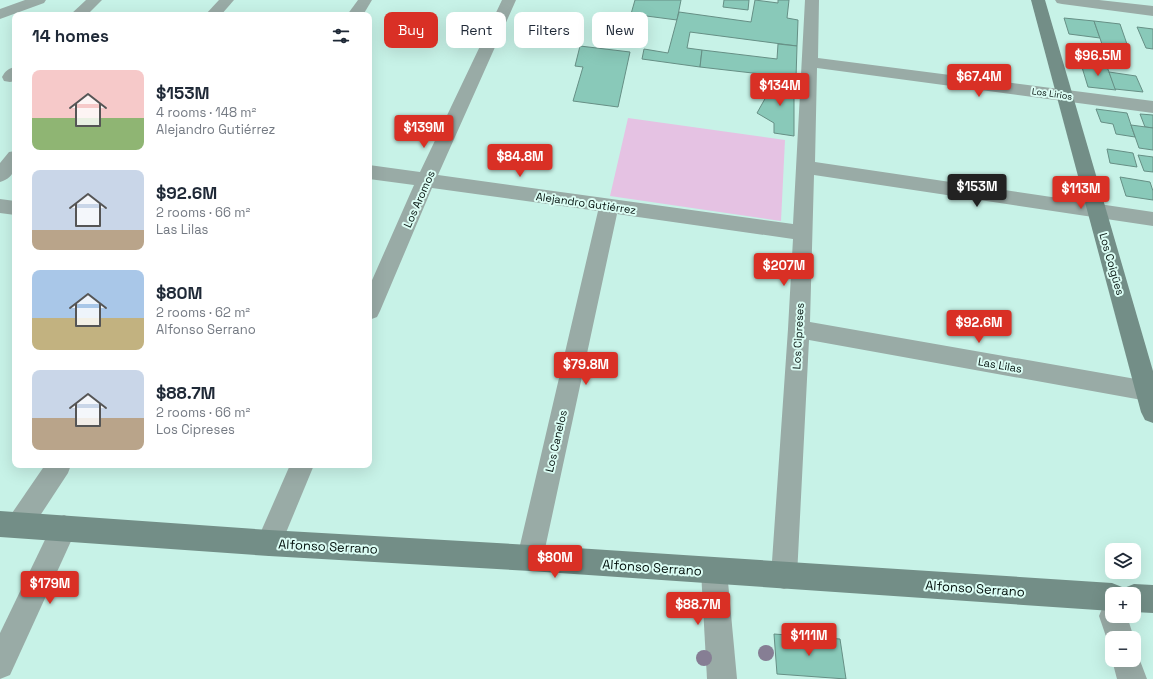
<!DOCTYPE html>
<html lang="en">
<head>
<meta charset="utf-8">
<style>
  body { margin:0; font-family:"Space Grotesk",sans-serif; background:#f6f6f7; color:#1f2937; height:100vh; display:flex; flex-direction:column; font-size:15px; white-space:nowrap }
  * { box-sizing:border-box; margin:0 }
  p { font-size:13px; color:#747a83 }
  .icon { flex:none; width:22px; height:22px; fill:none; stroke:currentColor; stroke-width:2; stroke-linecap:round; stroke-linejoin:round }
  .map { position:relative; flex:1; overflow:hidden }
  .details { position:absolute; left:12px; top:12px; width:360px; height:456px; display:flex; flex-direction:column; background:#fff; border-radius:8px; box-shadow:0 4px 16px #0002 }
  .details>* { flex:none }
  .guide { position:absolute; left:384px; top:12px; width:380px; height:36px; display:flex; gap:8px }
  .buttons { position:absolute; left:1105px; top:543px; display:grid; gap:8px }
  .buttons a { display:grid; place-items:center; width:36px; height:36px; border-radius:8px; background:#fff; box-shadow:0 4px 16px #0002; font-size:20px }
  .price { position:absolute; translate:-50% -34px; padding:0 9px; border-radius:4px; background:#d93025; color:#fff; font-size:13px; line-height:26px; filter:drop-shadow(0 1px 2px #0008) }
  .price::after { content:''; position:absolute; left:50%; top:24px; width:12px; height:9px; margin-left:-6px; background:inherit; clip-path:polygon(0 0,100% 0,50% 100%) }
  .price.active { background:#222; color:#fff }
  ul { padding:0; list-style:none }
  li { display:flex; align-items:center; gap:12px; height:100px; padding:0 20px }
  li span { display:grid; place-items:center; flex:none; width:112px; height:80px; border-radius:8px; color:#555 }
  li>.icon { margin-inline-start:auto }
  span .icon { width:48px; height:48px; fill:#fffc; stroke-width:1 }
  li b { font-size:17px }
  h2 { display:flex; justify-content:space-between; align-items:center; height:48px; padding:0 20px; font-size:17px }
  .chip { padding:0 14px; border-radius:8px; background:#fff; box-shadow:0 4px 16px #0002; font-size:14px; line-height:36px }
  .chip.active { background:#d93025; color:#fff }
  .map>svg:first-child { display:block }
  .green { fill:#e5c2e3 }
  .building { fill:#89c9b9; stroke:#668f85 }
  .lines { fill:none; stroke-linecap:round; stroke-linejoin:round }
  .street { fill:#99aba6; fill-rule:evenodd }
  .secondary { fill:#738e87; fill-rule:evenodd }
  .tree { fill:#867e94 }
  .labels { text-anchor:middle; stroke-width:4; stroke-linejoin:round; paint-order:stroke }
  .far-street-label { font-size:9px; fill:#020f0b; stroke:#dbfdf4 }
  .street-label { font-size:11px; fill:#020f0b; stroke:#dbfdf4 }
  .near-street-label { font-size:13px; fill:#020f0b; stroke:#dbfdf4 }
</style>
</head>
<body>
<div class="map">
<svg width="1153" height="679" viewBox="0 0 1153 679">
  <rect width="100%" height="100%" fill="#c7f2e7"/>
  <polygon class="green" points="628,118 785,140 781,221 610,196"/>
  <g class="building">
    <polygon points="635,0 681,0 677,20 631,14"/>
    <polygon points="724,0 749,0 748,10 723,7"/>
    <polygon points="755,0 778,3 778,0 789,0 787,18 798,20 797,46 690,32 687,48 702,50 700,67 642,59 644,49 668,53 679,12 751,22"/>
    <polygon points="537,14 582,20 579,30 533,24"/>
    <polygon points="1064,18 1094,21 1100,38 1069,34"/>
    <polygon points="1094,21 1120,24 1129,50 1103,47"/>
    <polygon points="1137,27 1153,29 1153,49 1146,48"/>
    <polygon points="778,44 797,46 796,78 700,67 702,50 777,59"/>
    <polygon points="580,46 630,52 618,107 573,101 583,67 575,66"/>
    <polygon points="1081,64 1107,67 1116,90 1088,87"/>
    <polygon points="1109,72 1136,76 1143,92 1115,89"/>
    <polygon points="776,79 794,81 794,136 774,133 774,123 757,113"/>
    <polygon points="1096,109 1127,113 1135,137 1116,134 1113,124 1101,122"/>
    <polygon points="1140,114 1153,115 1153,128 1145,127"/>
    <polygon points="1131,125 1153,128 1153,150 1139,148"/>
    <polygon points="1107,149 1133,153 1137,167 1110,163"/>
    <polygon points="1138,155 1153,157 1153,172 1144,171"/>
    <polygon points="1120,177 1150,182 1153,191 1153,200 1126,196"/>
    <polygon points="774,634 840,639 846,679 777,674"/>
  </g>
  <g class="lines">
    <g class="street">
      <polygon points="25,0 46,0 44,3 0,19 0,9"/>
      <polygon points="86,0 102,0 87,15 70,15"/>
      <polygon points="219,0 234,0 221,15 205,15"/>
      <polygon points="358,0 372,0 363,15 347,15"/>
      <polygon points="502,0 516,0 438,175 793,224 805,0 819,0 818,58 1153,101 1153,113 817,68 815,162 1153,212 1153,226 814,175 810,322 1153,382 1153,402 809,340 797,576 794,586 784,589 774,586 771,576 788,329 793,239 617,214 543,558 539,567 530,571 521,567 517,558 598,211 432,188 380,311 377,317 369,320 369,287 414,185 369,179 369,165 420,172"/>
      <polygon points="1055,0 1099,0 1153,6 1153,16 1062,4 1057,3"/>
      <path d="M 15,67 L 15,81 L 10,82 L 4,81 L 2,77 C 5,71 9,68 15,67 Z"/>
      <path d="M 15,151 C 15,165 17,177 0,182 L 0,163 L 9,152 Z"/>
      <polygon points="0,199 15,201 15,215 0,213"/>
      <polygon points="45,465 71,465 68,473 28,534 19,538 10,534 6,525 10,516"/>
      <polygon points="290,465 314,465 278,552 269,556 260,552 256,543"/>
      <polygon points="64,515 73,519 77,528 10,675 0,679 0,633 55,519"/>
      <polygon points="714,558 723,562 727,571 737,679 707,679 701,571 705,562"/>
      <polygon points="1112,603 1112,616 1127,616 1134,638 1112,638 1112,649 1110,648 1099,616 1103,606"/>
      <polygon points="1134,649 1136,650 1147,679 1117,679 1112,660 1112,659 1134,660"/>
    </g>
    <g class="secondary">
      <polygon points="1031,0 1045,0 1153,371 1153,423 1145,420 1141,412"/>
      <polygon points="0,511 269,530 530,545 1112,583 1122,587 1123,591 1124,588 1134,584 1153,585 1153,613 1134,612 1134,594 1112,594 1112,611 530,571 269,556 0,537"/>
    </g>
  </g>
  <g class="tree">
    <circle cx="766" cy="653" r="8"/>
    <circle cx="704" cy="658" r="8"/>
  </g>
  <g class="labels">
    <g class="far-street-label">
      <text transform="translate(1052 94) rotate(8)" y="3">Los Lirios</text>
    </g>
    <g class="street-label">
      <text transform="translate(419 199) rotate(-66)" y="4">Los Aromos</text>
      <text transform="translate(586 203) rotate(8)" y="4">Alejandro Gutiérrez</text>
      <text transform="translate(1112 264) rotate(74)" y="4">Los Coigües</text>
      <text transform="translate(798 336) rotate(-87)" y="4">Los Cipreses</text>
      <text transform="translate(1000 365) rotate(10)" y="4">Las Lilas</text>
      <text transform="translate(556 441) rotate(-77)" y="4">Los Canelos</text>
    </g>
    <g class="near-street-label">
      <text transform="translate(328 546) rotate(3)" y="5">Alfonso Serrano</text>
      <text transform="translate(652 567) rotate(4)" y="5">Alfonso Serrano</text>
      <text transform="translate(975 588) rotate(4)" y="5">Alfonso Serrano</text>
    </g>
  </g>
</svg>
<div class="buttons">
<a><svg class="icon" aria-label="layers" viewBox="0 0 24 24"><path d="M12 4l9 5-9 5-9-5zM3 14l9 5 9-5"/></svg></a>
<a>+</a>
<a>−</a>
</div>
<b class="price" style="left:1098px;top:77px">$96.5M</b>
<b class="price" style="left:979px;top:98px">$67.4M</b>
<b class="price" style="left:780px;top:107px">$134M</b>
<b class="price" style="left:424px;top:149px">$139M</b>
<b class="price" style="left:520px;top:178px">$84.8M</b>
<b class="price active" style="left:977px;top:208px">$153M</b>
<b class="price" style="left:1081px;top:210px">$113M</b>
<b class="price" style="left:784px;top:287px">$207M</b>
<b class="price" style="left:979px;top:344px">$92.6M</b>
<b class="price" style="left:586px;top:386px">$79.8M</b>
<b class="price" style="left:555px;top:579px">$80M</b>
<b class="price" style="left:50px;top:605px">$179M</b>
<b class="price" style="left:698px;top:626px">$88.7M</b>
<b class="price" style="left:809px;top:657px">$111M</b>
<div class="guide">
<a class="chip active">Buy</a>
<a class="chip">Rent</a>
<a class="chip">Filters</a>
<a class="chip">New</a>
</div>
<section class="details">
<h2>14 homes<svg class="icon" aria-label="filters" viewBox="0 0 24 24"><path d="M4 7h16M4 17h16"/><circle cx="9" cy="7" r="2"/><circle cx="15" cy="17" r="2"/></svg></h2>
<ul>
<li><span style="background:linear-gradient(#f6c9c9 60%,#8fb573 0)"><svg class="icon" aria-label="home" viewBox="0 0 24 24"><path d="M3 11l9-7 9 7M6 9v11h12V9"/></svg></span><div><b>$153M</b><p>4 rooms · 148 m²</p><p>Alejandro Gutiérrez</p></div></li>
<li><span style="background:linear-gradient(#c9d6e8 75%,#b9a48a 0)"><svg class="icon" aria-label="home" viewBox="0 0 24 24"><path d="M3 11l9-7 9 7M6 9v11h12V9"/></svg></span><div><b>$92.6M</b><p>2 rooms · 66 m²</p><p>Las Lilas</p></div></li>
<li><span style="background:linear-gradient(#a9c7e8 60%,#c2b280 0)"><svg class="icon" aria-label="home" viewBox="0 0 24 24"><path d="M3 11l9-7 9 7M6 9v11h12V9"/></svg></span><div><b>$80M</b><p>2 rooms · 62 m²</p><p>Alfonso Serrano</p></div></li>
<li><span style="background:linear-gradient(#c9d6e8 60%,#b9a48a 0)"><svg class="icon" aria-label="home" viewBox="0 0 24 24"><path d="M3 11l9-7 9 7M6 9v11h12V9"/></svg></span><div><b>$88.7M</b><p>2 rooms · 66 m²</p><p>Los Cipreses</p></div></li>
</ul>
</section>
</div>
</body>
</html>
